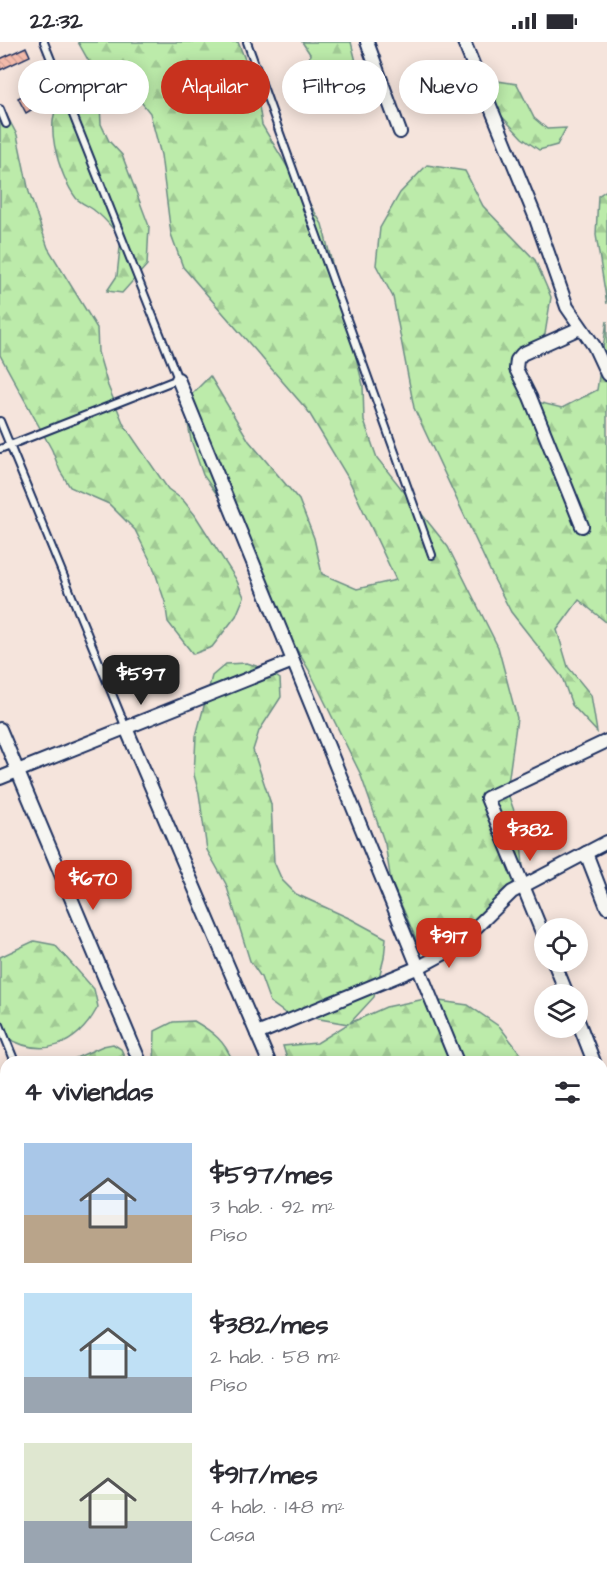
<!DOCTYPE html>
<html lang="es">
<head>
<meta charset="utf-8">
<style>
  body { margin:0; font-family:"Architects Daughter",sans-serif; background:#f2f2f3; color:#2b2b33; height:100vh; display:flex; flex-direction:column; font-size:22px; white-space:nowrap }
  * { box-sizing:border-box; margin:0 }
  p { font-size:20px; color:#7c7c81 }
  .icon { flex:none; width:33px; height:33px; fill:none; stroke:currentColor; stroke-width:2; stroke-linecap:round; stroke-linejoin:round }
  .map { position:relative; flex:1; overflow:hidden }
  .sheet { position:absolute; left:0px; top:1014px; width:608px; height:534px; display:flex; flex-direction:column; background:#fff; border-radius:18px 18px 0 0; box-shadow:0 3px 15px #0003 }
  .sheet>* { flex:none }
  .top-card { position:absolute; left:18px; top:18px; width:572px; height:54px; display:flex; gap:12px }
  .buttons { position:absolute; left:534px; top:876px; display:grid; gap:12px }
  .buttons a { display:grid; place-items:center; width:54px; height:54px; border-radius:50%; background:#fff; box-shadow:0 3px 15px #0003; font-size:30px }
  .price { position:absolute; translate:-50% -51px; padding:0 14px; border-radius:12px; background:#c8321e; color:#fff; font-size:20px; line-height:39px; filter:drop-shadow(0 2px 3px #0008) }
  .price::after { content:''; position:absolute; left:50%; top:36px; width:18px; height:14px; margin-left:-9px; background:inherit; clip-path:polygon(0 0,100% 0,50% 100%) }
  .price.current { background:#222; color:#fff }
  ul { padding:0; list-style:none }
  li { display:flex; align-items:center; gap:18px; height:150px; padding:0 24px }
  li span { display:grid; place-items:center; flex:none; width:168px; height:120px; border-radius:0px; color:#555 }
  li>.icon { margin-inline-start:auto }
  span .icon { width:72px; height:72px; fill:#fffc; stroke-width:1 }
  li b { font-size:26px }
  h2 { display:flex; justify-content:space-between; align-items:center; height:72px; padding:0 24px; font-size:26px }
  .pill { padding:0 21px; border-radius:27px; background:#fff; box-shadow:0 3px 15px #0003; font-size:21px; line-height:54px }
  .pill.current { background:#c8321e; color:#fff }
  .status { display:flex; justify-content:space-between; align-items:center; height:42px; padding:0 30px; background:#fff; direction:ltr }
  .status svg { height:16px; fill:currentColor }
  .map>svg:first-child { display:block }
  .forest { fill:url(#forest-firs); stroke:#6c8d84; stroke-width:1.5 }
  .building { fill:url(#building-back-hatch); stroke:#1b2f5e; stroke-width:1.5 }
  .lines { fill:none; stroke-linecap:round; stroke-linejoin:round }
  .service-casing { stroke:#1b2f5e; stroke-width:10 }
  .minor-casing { stroke:#1b2f5e; stroke-width:16 }
  .service { stroke:#f6f6f2; stroke-width:6 }
  .minor { stroke:#f6f6f2; stroke-width:12 }
</style>
</head>
<body>
<div class="status"><b>22:32</b><svg viewBox="0 0 49 12"><path d="M0 12V9h3v3zM5 12V6h3v6zM10 12V3h3v9zM15 12V0h3v12zM26 1h20v11H26zM47 4h2v5h-2z"/></svg></div>
<div class="map">
<svg width="607" height="1548" viewBox="0 0 607 1548">
  <defs>
    <pattern id="forest-firs" width="22" height="20" patternUnits="userSpaceOnUse" patternTransform="scale(1.5)"><rect width="22" height="20" fill="#bcebaa"/><path d="M5 1l3.5 6h-7zM16 11l3.5 6h-7z" fill="#a1ca95"/></pattern>
    <pattern id="building-back-hatch" width="6" height="6" patternUnits="userSpaceOnUse" patternTransform="scale(1.5)"><rect width="6" height="6" fill="#f3baaa"/><path d="M-1 5l2 2M0 0l6 6M5-1l2 2" fill="none" stroke="#d0a095"/></pattern>
  </defs>
  <rect width="100%" height="100%" fill="#f5e4dc"/>
  <filter id="ink" filterUnits="userSpaceOnUse"><feTurbulence type="fractalNoise" baseFrequency=".0167" numOctaves="2"/><feDisplacementMap in="SourceGraphic" scale="12" xChannelSelector="R" yChannelSelector="G"/><feConvolveMatrix kernelMatrix="1 2 1 2 8 2 1 2 1" color-interpolation-filters="sRGB"/></filter>
  <g filter="url(#ink)">
    <g class="forest">
      <polygon points="78,0 238,0 256,45 262,83 322,182 363,343 364,379 377,416 448,505 498,605 517,676 507,749 520,786 523,825 482,889 456,912 419,904 391,839 385,802 360,731 309,628 270,562 246,493 203,433 191,398 184,360 210,334 249,399 299,458 314,496 322,532 357,547 396,538 347,434 308,369 183,225 171,192 161,113 150,71 126,41 92,25"/>
      <path d="M 302,0 L 351,0 L 367,63 C 340,69 332,72 309,56 L 306,37 L 310,12 Z"/>
      <polygon points="498,39 517,42 534,76 547,87 566,86 557,103 539,108 522,96 495,67"/>
      <path d="M 85,50 L 100,63 L 101,82 L 109,99 L 122,113 L 149,184 L 147,223 L 122,251 L 107,249 L 117,234 L 121,196 C 113,187 105,176 95,169 C 90,164 81,162 76,156 C 60,135 38,72 67,54 C 71,51 80,51 85,50 Z"/>
      <polygon points="0,67 8,76 17,93 29,150 48,206 97,286 98,310 108,344 124,383 168,447 183,458 195,473 236,537 244,555 236,574 212,605 193,612 168,580 165,560 153,524 135,488 109,462 70,445 60,429 52,408 0,313"/>
      <polygon points="427,123 465,129 483,164 535,218 551,255 545,292 523,320 525,357 562,366 597,348 607,279 607,581 579,558 557,588 568,625 591,653 597,690 572,663 562,635 511,570 494,537 414,366 393,255 376,223 380,186 400,151"/>
      <polygon points="607,148 607,262 596,193 598,154"/>
      <polygon points="247,621 265,627 280,637 281,655 259,689 253,708 271,762 274,820 282,838 296,852 351,877 386,896 384,916 374,955 350,981 386,965 425,957 468,963 500,985 527,1020 288,1020 283,1004 317,1001 348,982 285,971 270,960 261,935 250,919 226,842 207,808 199,751 194,733 196,694 212,634 226,622"/>
      <path d="M 34,899 L 55,903 L 94,947 L 98,965 C 77,1004 43,1018 4,994 L 0,979 L 0,915 Z"/>
      <path d="M 194,979 C 213,990 225,999 233,1020 L 154,1020 L 155,989 L 173,980 Z"/>
      <polygon points="113,1002 121,1007 127,1020 67,1020 103,1004"/>
      <polygon points="6,1061 6,1287 0,1270 0,1067"/>
      <polygon points="602,1180 607,1182 607,1338 602,1328"/>
      <polygon points="602,1425 607,1433 607,1548 571,1548 569,1542 602,1542"/>
      <polygon points="105,1542 132,1542 139,1544 144,1542 159,1542 157,1548 108,1548"/>
      <polygon points="241,1542 354,1542 355,1548 243,1548"/>
      <polygon points="372,1542 480,1542 481,1548 373,1548"/>
    </g>
    <g class="building">
      <polygon points="26,5 30,14 0,28 0,17"/>
      <polygon points="46,22 52,37 34,44 28,29"/>
      <polygon points="32,48 41,62 26,71 18,56"/>
    </g>
    <g class="lines">
      <g class="service-casing">
        <g id="service">
          <polyline points="247,0 432,513"/>
          <polyline points="0,67 6,82"/>
          <polyline points="0,379 126,686"/>
          <polyline points="0,407 178,337 44,0"/>
          <polyline points="0,983 15,1020"/>
          <polyline points="602,1532 607,1530"/>
        </g>
      </g>
      <g class="minor-casing">
        <g id="minor">
          <polyline points="367,0 400,90"/>
          <polyline points="464,0 535,174 567,265 594,304 607,332"/>
          <polyline points="580,286 522,312 517,318 516,327 530,355 582,484"/>
          <polyline points="178,337 457,1020"/>
          <polyline points="126,686 269,1020"/>
          <polyline points="0,687 140,1020"/>
          <polyline points="0,736 293,619"/>
          <polyline points="586,811 607,865"/>
          <polyline points="544,895 487,756 607,699"/>
          <polyline points="554,920 567,952"/>
          <polyline points="578,979 594,1020"/>
          <polyline points="257,992 419,925 456,905 512,850 607,800"/>
          <polyline points="602,1039 607,1053"/>
          <polyline points="0,1314 6,1329"/>
          <polyline points="602,1372 607,1386"/>
          <polyline points="93,1542 95,1548"/>
          <polyline points="234,1542 236,1548"/>
          <polyline points="358,1542 361,1548"/>
          <polyline points="493,1542 496,1548"/>
          <polyline points="568,1542 571,1548"/>
        </g>
      </g>
      <use href="#service" class="service"/>
      <use href="#minor" class="minor"/>
    </g>
  </g>
</svg>
<div class="buttons">
<a><svg class="icon" aria-label="locate" viewBox="0 0 24 24"><circle cx="12" cy="12" r="6"/><path d="M12 2v4M12 18v4M2 12h4M18 12h4"/></svg></a>
<a><svg class="icon" aria-label="layers" viewBox="0 0 24 24"><path d="M12 4l9 5-9 5-9-5zM3 14l9 5 9-5"/></svg></a>
</div>
<b class="price current" style="left:141px;top:664px">$597</b>
<b class="price" style="left:530px;top:820px">$382</b>
<b class="price" style="left:93px;top:869px">$670</b>
<b class="price" style="left:449px;top:927px">$917</b>
<div class="top-card">
<a class="pill">Comprar</a>
<a class="pill current">Alquilar</a>
<a class="pill">Filtros</a>
<a class="pill">Nuevo</a>
</div>
<section class="sheet">
<h2>4 viviendas<svg class="icon" aria-label="filters" viewBox="0 0 24 24"><path d="M4 7h16M4 17h16"/><circle cx="9" cy="7" r="2"/><circle cx="15" cy="17" r="2"/></svg></h2>
<ul>
<li><span style="background:linear-gradient(#a9c7e8 60%,#b9a48a 0)"><svg class="icon" aria-label="home" viewBox="0 0 24 24"><path d="M3 11l9-7 9 7M6 9v11h12V9"/></svg></span><div><b>$597/mes</b><p>3 hab. · 92 m²</p><p>Piso</p></div></li>
<li><span style="background:linear-gradient(#bfe0f5 70%,#9aa5b1 0)"><svg class="icon" aria-label="home" viewBox="0 0 24 24"><path d="M3 11l9-7 9 7M6 9v11h12V9"/></svg></span><div><b>$382/mes</b><p>2 hab. · 58 m²</p><p>Piso</p></div></li>
<li><span style="background:linear-gradient(#dfe7d0 65%,#9aa5b1 0)"><svg class="icon" aria-label="home" viewBox="0 0 24 24"><path d="M3 11l9-7 9 7M6 9v11h12V9"/></svg></span><div><b>$917/mes</b><p>4 hab. · 148 m²</p><p>Casa</p></div></li>
</ul>
</section>
</div>
</body>
</html>
